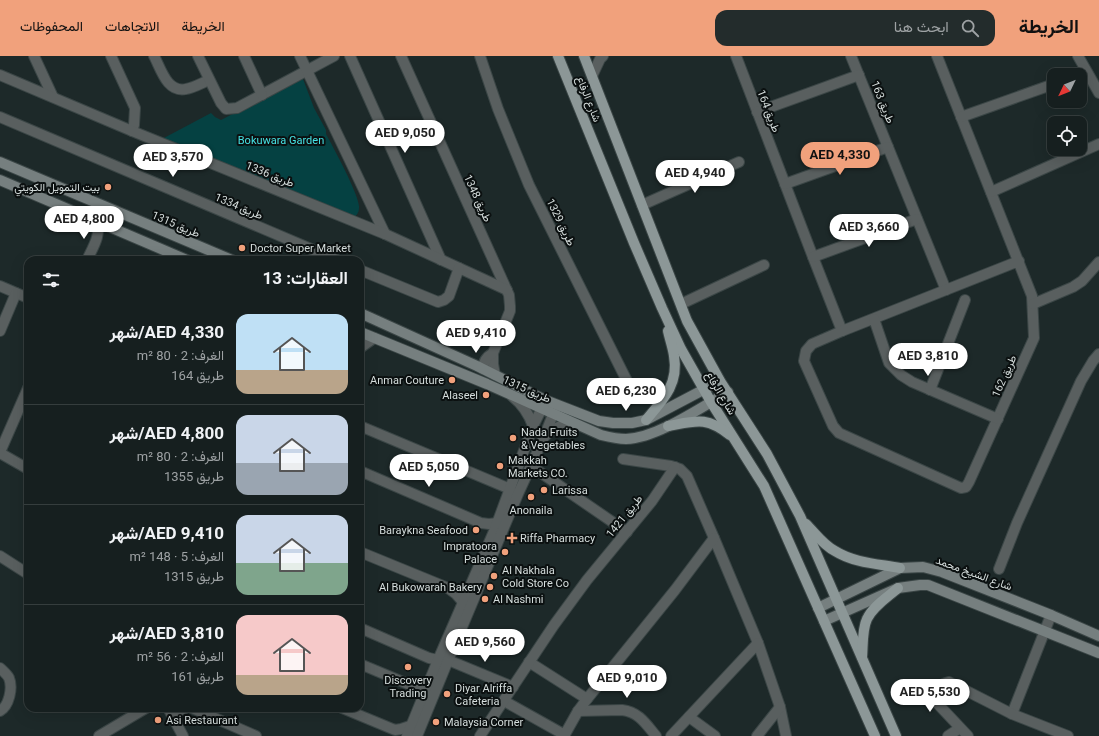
<!DOCTYPE html>
<html lang="ar">
<head>
<meta charset="utf-8">
<style>
  body { margin:0; font-family:Roboto,Vazirmatn,sans-serif; background:#232c2c; color:#f1f3f6; direction:rtl; height:100vh; display:flex; flex-direction:column; font-size:15px; white-space:nowrap }
  * { box-sizing:border-box; margin:0 }
  p { font-size:13px; color:#9ea2a4 }
  .icon { flex:none; width:22px; height:22px; fill:none; stroke:currentColor; stroke-width:2; stroke-linecap:round; stroke-linejoin:round }
  .map { position:relative; flex:1; overflow:hidden; direction:ltr }
  .panel { position:absolute; left:24px; top:200px; width:340px; height:456px; display:flex; flex-direction:column; background:#161f1f; border-radius:12px; box-shadow:0 4px 16px #0002,0 0 0 1px #353d3d; direction:rtl }
  .panel>* { flex:none }
  .needle { width:26px; rotate:227deg }
  .buttons { position:absolute; left:1047px; top:12px; display:grid; gap:8px }
  .buttons a { display:grid; place-items:center; width:40px; height:40px; border-radius:8px; background:#161f1f; box-shadow:0 4px 16px #0002,0 0 0 1px #353d3d; font-size:20px }
  .price { position:absolute; translate:-50% -34px; padding:0 9px; border-radius:14px; background:#fff; color:#222; font-size:13px; line-height:26px; filter:drop-shadow(0 1px 2px #0008) }
  .price::after { content:''; position:absolute; left:50%; top:24px; width:12px; height:9px; margin-left:-6px; background:inherit; clip-path:polygon(0 0,100% 0,50% 100%) }
  .price.selected { background:#f1a17c; color:#111 }
  ul { padding:0; list-style:none }
  li { display:flex; align-items:center; gap:12px; height:100px; padding:0 16px }
  li+li { border-top:1px solid #353d3d }
  li span { display:grid; place-items:center; flex:none; width:112px; height:80px; border-radius:12px; color:#555 }
  li>.icon { margin-inline-start:auto }
  span .icon { width:48px; height:48px; fill:#fffc; stroke-width:1 }
  li b { font-size:17px }
  h2 { display:flex; justify-content:space-between; align-items:center; height:48px; padding:0 16px; font-size:17px }
  header { display:flex; align-items:center; gap:24px; box-sizing:border-box; height:56px; padding:0 20px; background:#f1a17c; color:#111 }
  header strong { font-size:19px }
  nav { display:flex; gap:22px; margin-inline-start:auto; font-size:14px }
  .search { width:280px; height:36px; background:#232c2c; display:flex; align-items:center; gap:10px; box-sizing:border-box; padding:0 14px; border-radius:12px; color:#9ea2a4; font-size:15px }
  .map>svg:first-child { display:block }
  .green { fill:#054142 }
  .lines { fill:none; stroke-linecap:round; stroke-linejoin:round }
  .street-casing { stroke:#3b4646; stroke-width:12 }
  .secondary-casing { stroke:#3b4646; stroke-width:12 }
  .primary-casing { stroke:#3b4646; stroke-width:12 }
  .street { stroke:#595f5f; stroke-width:10 }
  .secondary { stroke:#767f7f; stroke-width:10 }
  .primary { stroke:#8c9797; stroke-width:10 }
  .poi-dot { fill:#f1a17c; stroke:#0b1010; stroke-width:1.5 }
  .labels { text-anchor:middle; stroke-width:4; stroke-linejoin:round; paint-order:stroke }
  .street-label { font-size:11px; fill:#d6dedd; stroke:#0b1010 }
  .park-label { font-size:11px; fill:#46e2e4; stroke:#0b1010 }
  .poi-label { font-size:11px; fill:#d6dedd; stroke:#0b1010; text-anchor:start }
</style>
</head>
<body>
<header>
<strong>الخريطة</strong>
<div class="search"><svg class="icon" aria-label="search" viewBox="0 0 24 24"><circle cx="10" cy="10" r="6"/><path d="M15 15l6 6"/></svg>ابحث هنا</div>
<nav><a>الخريطة</a><a>الاتجاهات</a><a>المحفوظات</a></nav>
</header>
<div class="map">
<svg width="1099" height="680" viewBox="0 0 1099 680">
  <rect width="100%" height="100%" fill="#1d2929"/>
  <path class="green" d="M 303,23 L 314,52 L 326,74 L 326,78 C 332,89 361,142 359,152 C 359,157 356,160 353,162 L 162,83 L 211,57 L 215,61 L 221,64 L 264,42 Z"/>
  <g class="lines">
    <g class="street-casing">
      <g id="street">
        <polyline points="34,0 53,41"/>
        <polyline points="111,0 135,52 134,69 132,75"/>
        <path d="M 154,0 C 161,13 167,37 186,33 C 193,32 202,27 209,24"/>
        <polyline points="198,0 221,47 226,53 237,52 334,0"/>
        <polyline points="244,0 262,39"/>
        <polyline points="300,0 385,178"/>
        <polyline points="350,0 441,204"/>
        <polyline points="401,0 509,239 510,250 510,255 493,297 493,308 495,319"/>
        <polyline points="480,0 498,53 529,129 633,337"/>
        <polyline points="736,0 813,201 842,275"/>
        <polyline points="851,0 946,234"/>
        <polyline points="937,0 1032,240 1034,282 969,426 966,431 961,432 839,377 833,370 804,305 806,295 812,288 842,275 1019,205"/>
        <polyline points="1078,0 1099,37"/>
        <polyline points="0,19 132,75 385,178 507,234"/>
        <polyline points="592,20 600,3 603,0"/>
        <polyline points="757,56 859,19"/>
        <polyline points="0,61 337,204"/>
        <polyline points="961,61 1054,28"/>
        <polyline points="785,128 888,91"/>
        <polyline points="991,136 1099,88"/>
        <polyline points="642,149 739,106"/>
        <polyline points="813,201 917,163"/>
        <path d="M 87,204 C 93,191 101,180 97,165"/>
        <polyline points="360,214 438,246 444,244 449,240 459,212"/>
        <polyline points="0,230 28,242"/>
        <polyline points="681,248 764,209"/>
        <polyline points="1033,248 1073,231 1082,225 1099,206"/>
        <polyline points="874,263 889,307 901,319 912,326 998,363"/>
        <polyline points="0,275 16,237"/>
        <polyline points="360,292 374,282"/>
        <path d="M 483,313 C 483,306 486,301 493,297"/>
        <polyline points="930,334 965,244"/>
        <path d="M 512,340 C 522,348 529,358 533,370"/>
        <polyline points="360,370 510,433"/>
        <path d="M 545,380 C 555,371 564,367 577,369"/>
        <polyline points="0,396 28,332"/>
        <polyline points="0,397 28,413"/>
        <polyline points="623,403 671,410 680,413 687,420 714,482 758,587 780,651 786,680"/>
        <polyline points="531,410 627,476"/>
        <polyline points="360,415 481,467 489,468 497,467"/>
        <polyline points="360,496 448,532 456,538 463,546"/>
        <polyline points="0,500 28,518"/>
        <polyline points="999,513 1017,467 1081,325 1093,305 1099,298"/>
        <polyline points="360,572 429,602 438,604"/>
        <polyline points="448,604 513,631"/>
        <polyline points="529,606 587,643"/>
        <polyline points="360,608 415,631 424,638"/>
        <path d="M 0,612 C 3,615 7,618 9,622 C 13,632 9,650 0,655"/>
        <polyline points="504,645 565,679"/>
        <polyline points="168,652 183,680"/>
        <polyline points="192,652 256,680"/>
        <polyline points="342,652 395,674 401,673 410,670"/>
        <path d="M 578,655 L 622,654 C 639,656 646,668 656,680"/>
        <polyline points="172,658 185,652"/>
        <polyline points="1012,658 1051,559"/>
        <polyline points="689,661 715,680"/>
        <polyline points="99,680 146,652"/>
        <polyline points="407,680 438,604 495,473 533,370 545,346"/>
        <polyline points="417,680 449,602 518,438 544,381 556,351"/>
        <polyline points="480,680 554,569 587,524 652,445 675,411"/>
        <polyline points="564,680 578,655 587,643 675,534 714,482"/>
        <polyline points="671,680 758,587"/>
        <polyline points="757,680 780,651"/>
        <polyline points="948,680 960,672"/>
        <path d="M 968,680 L 935,645 C 934,632 938,629 949,626 L 1012,658 L 1068,680"/>
      </g>
    </g>
    <g class="secondary-casing">
      <g id="secondary">
        <polyline points="0,106 232,204"/>
        <polyline points="0,124 187,204"/>
        <polyline points="360,257 477,310 545,344 599,365 613,367 632,367 646,364 720,325"/>
        <path d="M 360,276 L 487,328 L 601,379 C 609,381 618,383 626,383 C 657,382 700,352 728,336"/>
        <polyline points="818,552 900,512 923,511 942,516 1051,559 1099,580"/>
        <polyline points="824,565 898,532 920,529 928,529 1099,597"/>
      </g>
    </g>
    <g class="primary-casing">
      <g id="primary">
        <polyline points="558,0 634,187 662,252 681,293 711,346 764,430 875,680"/>
        <polyline points="584,0 687,265 720,325 767,398 800,460 896,680"/>
        <path d="M 646,364 C 663,344 679,328 674,300 C 673,292 670,284 668,275"/>
        <path d="M 668,370 C 696,365 706,360 730,379"/>
        <path d="M 806,468 C 815,477 823,489 835,495 C 854,507 879,508 900,512"/>
        <path d="M 862,601 C 863,591 862,573 867,563 C 873,550 888,541 898,532"/>
      </g>
    </g>
    <use href="#street" class="street"/>
    <use href="#secondary" class="secondary"/>
    <use href="#primary" class="primary"/>
  </g>
  <g class="poi-dot">
    <circle cx="108" cy="131" r="4"/>
    <circle cx="242" cy="192" r="4"/>
    <circle cx="452" cy="324" r="4"/>
    <circle cx="486" cy="339" r="4"/>
    <circle cx="513" cy="382" r="4"/>
    <circle cx="500" cy="410" r="4"/>
    <circle cx="544" cy="434" r="4"/>
    <circle cx="531" cy="441" r="4"/>
    <circle cx="476" cy="474" r="4"/>
    <path d="M510 476h4v4h4v4h-4v4h-4v-4h-4v-4h4z"/>
    <circle cx="505" cy="496" r="4"/>
    <circle cx="494" cy="520" r="4"/>
    <circle cx="490" cy="531" r="4"/>
    <circle cx="485" cy="543" r="4"/>
    <circle cx="408" cy="611" r="4"/>
    <circle cx="447" cy="638" r="4"/>
    <circle cx="158" cy="664" r="4"/>
    <circle cx="436" cy="666" r="4"/>
  </g>
  <g class="labels">
    <g class="street-label">
      <text transform="translate(589 43) rotate(68)" y="4">شارع الرفاع</text>
      <text transform="translate(883 46) rotate(68)" y="4">طريق 163</text>
      <text transform="translate(769 55) rotate(69)" y="4">طريق 164</text>
      <text transform="translate(270 118) rotate(22)" y="4">طريق 1336</text>
      <text transform="translate(478 142) rotate(65)" y="4">طريق 1348</text>
      <text transform="translate(239 150) rotate(23)" y="4">طريق 1334</text>
      <text transform="translate(561 166) rotate(64)" y="4">طريق 1329</text>
      <text transform="translate(176 168) rotate(23)" y="4">طريق 1315</text>
      <text transform="translate(1004 320) rotate(-66)" y="4">طريق 162</text>
      <text transform="translate(527 333) rotate(24)" y="4">طريق 1315</text>
      <text transform="translate(721 337) rotate(59)" y="4">شارع الرفاع</text>
      <text transform="translate(624 460) rotate(-51)" y="4">طريق 1421</text>
      <text transform="translate(974 517) rotate(20)" y="4">شارع الشيخ محمد</text>
    </g>
    <g class="park-label">
      <text x="281" y="88">Bokuwara Garden</text>
    </g>
    <g class="poi-label">
      <text x="100" y="135" text-anchor="end">بيت التمويل الكويتي</text>
      <text x="250" y="196">Doctor Super Market</text>
      <text x="444" y="328" text-anchor="end">Anmar Couture</text>
      <text x="478" y="343" text-anchor="end">Alaseel</text>
      <text x="521" y="380">Nada Fruits<tspan x="521" dy="13">&amp; Vegetables</tspan></text>
      <text x="508" y="408">Makkah<tspan x="508" dy="13">Markets CO.</tspan></text>
      <text x="552" y="438">Larissa</text>
      <text x="531" y="458" text-anchor="middle">Anonaila</text>
      <text x="468" y="478" text-anchor="end">Baraykna Seafood</text>
      <text x="520" y="486">Riffa Pharmacy</text>
      <text x="497" y="494" text-anchor="end">Impratoora<tspan x="497" dy="13">Palace</tspan></text>
      <text x="502" y="518">Al Nakhala<tspan x="502" dy="13">Cold Store Co</tspan></text>
      <text x="482" y="535" text-anchor="end">Al Bukowarah Bakery</text>
      <text x="493" y="547">Al Nashmi</text>
      <text x="408" y="628" text-anchor="middle">Discovery<tspan x="408" dy="13">Trading</tspan></text>
      <text x="455" y="636">Diyar Alriffa<tspan x="455" dy="13">Cafeteria</tspan></text>
      <text x="166" y="668">Asi Restaurant</text>
      <text x="444" y="670">Malaysia Corner</text>
    </g>
  </g>
</svg>
<div class="buttons">
<a><svg class="needle" viewBox="-14 -14 28 28"><path d="M0-13l5 13h-10z" fill="#e53935"/><path d="M0 13l5-13h-10z" fill="#9ea2a4"/></svg></a>
<a><svg class="icon" aria-label="locate" viewBox="0 0 24 24"><circle cx="12" cy="12" r="6"/><path d="M12 2v4M12 18v4M2 12h4M18 12h4"/></svg></a>
</div>
<b class="price" style="left:405px;top:98px">AED 9,050</b>
<b class="price selected" style="left:840px;top:120px">AED 4,330</b>
<b class="price" style="left:173px;top:122px">AED 3,570</b>
<b class="price" style="left:695px;top:138px">AED 4,940</b>
<b class="price" style="left:84px;top:184px">AED 4,800</b>
<b class="price" style="left:869px;top:192px">AED 3,660</b>
<b class="price" style="left:476px;top:298px">AED 9,410</b>
<b class="price" style="left:928px;top:321px">AED 3,810</b>
<b class="price" style="left:626px;top:356px">AED 6,230</b>
<b class="price" style="left:429px;top:432px">AED 5,050</b>
<b class="price" style="left:485px;top:607px">AED 9,560</b>
<b class="price" style="left:627px;top:643px">AED 9,010</b>
<b class="price" style="left:930px;top:657px">AED 5,530</b>
<section class="panel">
<h2>العقارات: 13<svg class="icon" aria-label="filters" viewBox="0 0 24 24"><path d="M4 7h16M4 17h16"/><circle cx="9" cy="7" r="2"/><circle cx="15" cy="17" r="2"/></svg></h2>
<ul>
<li><span style="background:linear-gradient(#bfe0f5 70%,#b9a48a 0)"><svg class="icon" aria-label="home" viewBox="0 0 24 24"><path d="M3 11l9-7 9 7M6 9v11h12V9"/></svg></span><div><b>AED 4,330/شهر</b><p>الغرف: 2 · 80 m²</p><p>طريق 164</p></div></li>
<li><span style="background:linear-gradient(#c9d6e8 60%,#9aa5b1 0)"><svg class="icon" aria-label="home" viewBox="0 0 24 24"><path d="M3 11l9-7 9 7M6 9v11h12V9"/></svg></span><div><b>AED 4,800/شهر</b><p>الغرف: 2 · 80 m²</p><p>طريق 1355</p></div></li>
<li><span style="background:linear-gradient(#c9d6e8 60%,#7fa58c 0)"><svg class="icon" aria-label="home" viewBox="0 0 24 24"><path d="M3 11l9-7 9 7M6 9v11h12V9"/></svg></span><div><b>AED 9,410/شهر</b><p>الغرف: 5 · 148 m²</p><p>طريق 1315</p></div></li>
<li><span style="background:linear-gradient(#f6c9c9 75%,#b9a48a 0)"><svg class="icon" aria-label="home" viewBox="0 0 24 24"><path d="M3 11l9-7 9 7M6 9v11h12V9"/></svg></span><div><b>AED 3,810/شهر</b><p>الغرف: 2 · 56 m²</p><p>طريق 161</p></div></li>
</ul>
</section>
</div>
</body>
</html>
